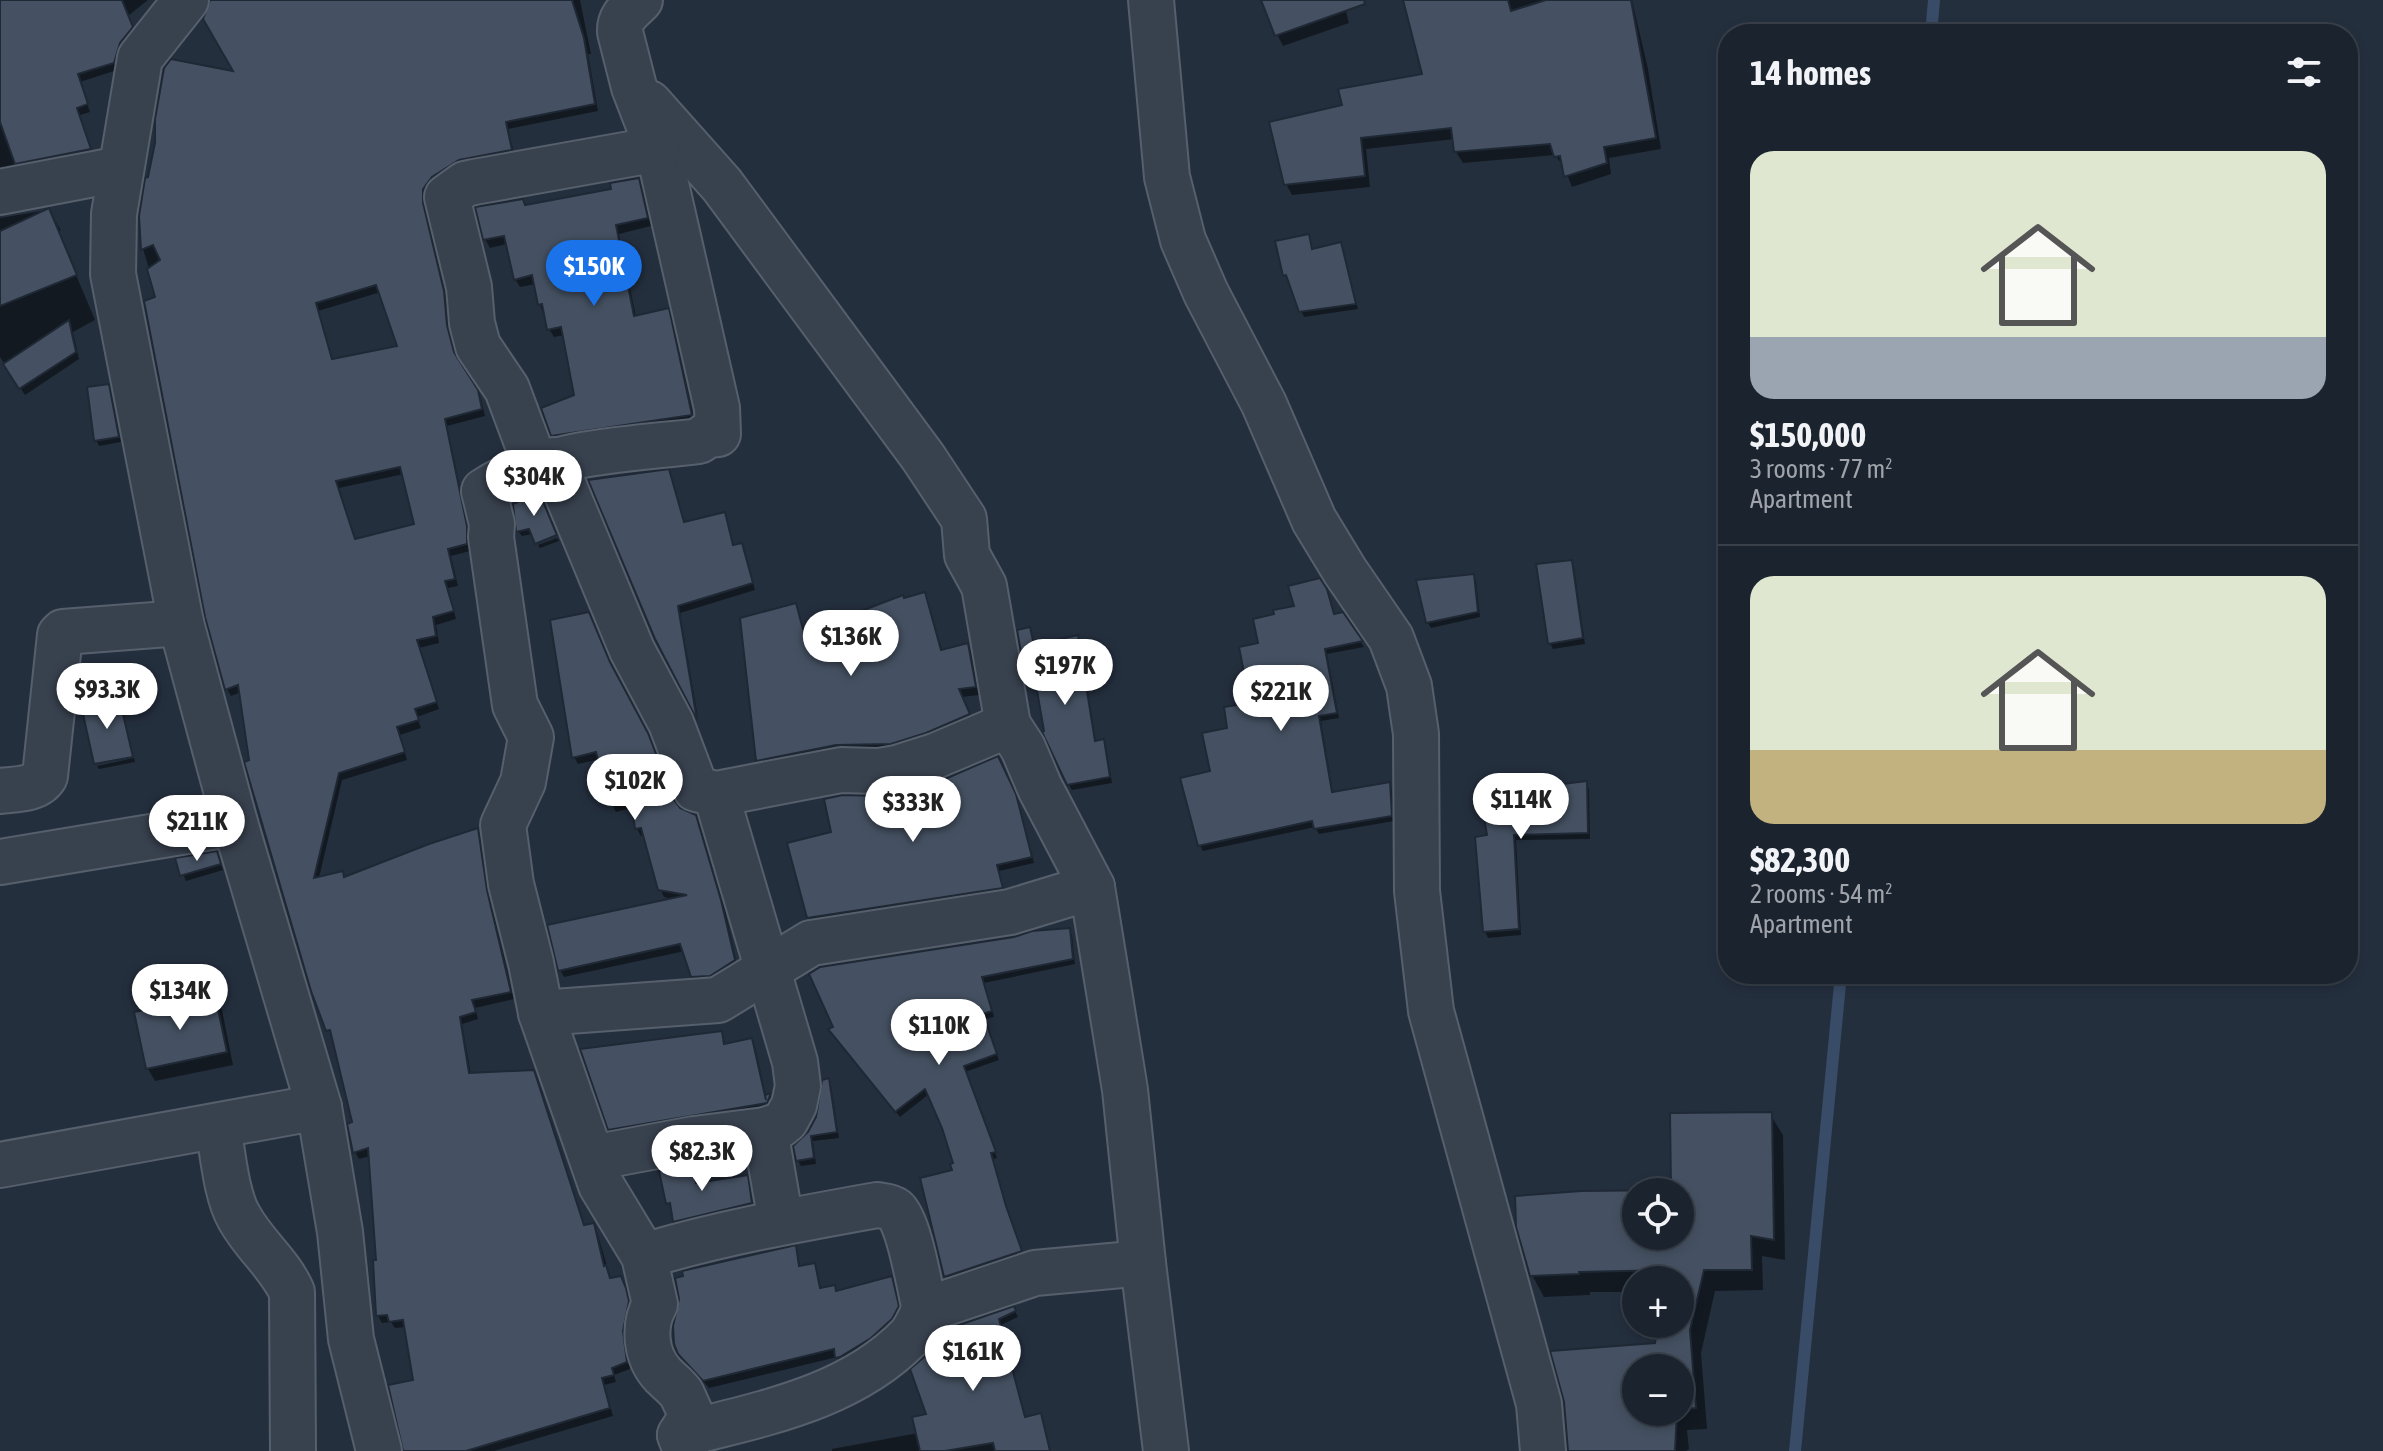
<!DOCTYPE html>
<html lang="en">
<head>
<meta charset="utf-8">
<style>
  body { margin:0; font-family:"Asap Condensed",sans-serif; background:#242b36; color:#f1f3f6; height:100vh; display:flex; flex-direction:column; font-size:30px; white-space:nowrap }
  * { box-sizing:border-box; margin:0 }
  p { font-size:26px; color:#a0a4aa }
  .icon { flex:none; width:44px; height:44px; fill:none; stroke:currentColor; stroke-width:2; stroke-linecap:round; stroke-linejoin:round }
  .map { position:relative; flex:1; overflow:hidden }
  .details { position:absolute; left:1718px; top:24px; width:640px; height:960px; display:flex; flex-direction:column; background:#1b232e; border-radius:32px; box-shadow:0 4px 12px #0003,0 0 0 2px #39404a }
  .details>* { flex:none }
  .buttons { position:absolute; left:1622px; top:1178px; display:grid; gap:16px }
  .buttons a { display:grid; place-items:center; width:72px; height:72px; border-radius:50%; background:#1b232e; box-shadow:0 4px 12px #0003,0 0 0 2px #39404a; font-size:40px }
  .price { position:absolute; translate:-50% -68px; padding:0 18px; border-radius:28px; background:#fff; color:#222; font-size:26px; line-height:52px; filter:drop-shadow(0 2px 4px #0008) }
  .price::after { content:''; position:absolute; left:50%; top:48px; width:24px; height:18px; margin-left:-12px; background:inherit; clip-path:polygon(0 0,100% 0,50% 100%) }
  .price.current { background:#1a73e8; color:#fff }
  ul { padding:0; list-style:none }
  li { display:grid; align-content:center; gap:16px; height:424px; padding:0 32px }
  li+li { border-top:2px solid #39404a }
  li span { display:grid; place-items:center; height:248px; border-radius:24px; color:#555 }
  li>.icon { margin-inline-start:auto }
  span .icon { width:144px; height:144px; fill:#fffc; stroke-width:1 }
  li b { font-size:34px }
  h2 { display:flex; justify-content:space-between; align-items:center; height:96px; padding:0 32px; font-size:34px }
  .map>svg:first-child { display:block }
  .shadow { fill:#0007; fill-rule:evenodd }
  .lines { fill:none; stroke-linecap:round; stroke-linejoin:round }
  .stream { stroke:#394c67; stroke-width:12 }
  .building { fill:#455162; stroke:#1f2835; stroke-width:2; fill-rule:evenodd }
  .minor-casing { stroke:#565f6c; stroke-width:48 }
  .minor { stroke:#38414e; stroke-width:44 }
</style>
</head>
<body>
<div class="map">
<svg width="2383" height="1451" viewBox="0 0 2383 1451">
  <rect width="100%" height="100%" fill="#242f3e"/>
  <g class="shadow">
    <polygon points="0,0 148,0 128,16 136,35 117,70 80,82 90,112 80,115 93,156 0,174"/>
    <path d="M 212,0 L 580,0 L 591,54 L 588,54 L 598,111 L 508,129 L 515,157 L 426,197 L 426,212 L 447,300 L 450,334 L 457,360 L 481,399 L 485,416 L 447,426 L 470,535 L 470,551 L 451,556 L 458,586 L 448,588 L 456,619 L 436,625 L 439,643 L 419,648 L 439,709 L 417,717 L 421,728 L 400,735 L 407,760 L 342,780 L 319,878 L 345,878 L 477,831 L 481,838 L 490,899 L 514,999 L 475,1008 L 478,1019 L 462,1024 L 471,1075 L 533,1072 L 585,1227 L 593,1225 L 597,1232 L 611,1280 L 625,1285 L 632,1310 L 626,1340 L 630,1369 L 614,1375 L 616,1382 L 604,1385 L 613,1416 L 494,1451 L 405,1451 L 415,1381 L 406,1327 L 395,1328 L 391,1322 L 382,1323 L 378,1316 L 378,1262 L 370,1156 L 359,1159 L 355,1152 L 354,1124 L 332,1038 L 251,762 L 241,692 L 231,696 L 227,689 L 158,299 L 141,242 L 237,74 ZM 381,292 L 399,348 L 333,361 L 318,311 ZM 404,474 L 416,525 L 355,540 L 339,488 Z"/>
    <polygon points="1260,0 1343,0 1349,23 1283,46"/>
    <polygon points="1405,0 1632,0 1648,69 1661,149 1609,158 1611,174 1572,187 1564,167 1555,155 1463,163 1456,152 1455,139 1366,149 1370,187 1292,195 1286,184 1344,107 1424,76"/>
    <polygon points="638,180 643,188 651,226 619,234 636,317 668,311 672,319 695,423 558,443 553,435 576,396 565,335 554,337 549,329 540,305 536,284 520,287 515,279 507,244 490,248 485,239 526,207 613,190"/>
    <polygon points="48,210 61,230 58,232 95,320 73,332 79,359 25,395 0,357 0,218"/>
    <polygon points="1308,236 1313,251 1340,244 1358,309 1304,317 1285,275 1277,243"/>
    <polygon points="108,386 121,442 99,446 96,440"/>
    <polygon points="668,472 685,524 724,514 734,547 741,545 745,552 755,590 680,613 698,718 656,638"/>
    <polygon points="542,500 533,534 522,536 518,531"/>
    <polygon points="557,538 559,541 540,548 538,545"/>
    <polygon points="1571,562 1574,568 1585,644 1553,649 1550,643"/>
    <polygon points="1473,576 1476,581 1480,617 1431,628 1428,623"/>
    <polygon points="1319,580 1329,597 1334,616 1342,615 1364,647 1327,654 1339,718 1321,721 1333,794 1389,785 1392,790 1394,821 1319,834 1315,827 1203,851 1200,845 1212,772 1229,730 1252,704 1261,644"/>
    <polygon points="924,595 943,652 967,645 972,653 979,695 962,697 973,723 931,741 763,768 758,760 795,605 806,634"/>
    <polygon points="1029,629 1035,647 1077,638 1080,643 1096,742 1103,741 1106,747 1112,783 1072,790 1068,784 1038,685 1031,685 1028,680"/>
    <polygon points="613,672 675,804 679,810 695,816 700,825 725,910 738,969 698,984 685,951 564,977 560,970 677,900 664,897 660,889 645,836 641,836 637,829 634,807 616,812 612,804 600,759 578,764 574,757"/>
    <polygon points="134,758 135,762 99,769 97,766"/>
    <polygon points="1586,783 1589,789 1590,839 1516,840 1521,935 1488,938 1485,932 1489,836"/>
    <polygon points="905,794 1018,802 1034,863 999,871 1004,893 812,923 809,918 834,833 878,798"/>
    <polygon points="216,853 223,870 186,881 177,860"/>
    <polygon points="1069,930 1072,935 1075,964 984,983 994,1017 984,1019 999,1060 965,1072 997,1158 993,1159 1008,1213 1024,1257 949,1282 922,1180 954,1171 955,1165 944,1128 929,1094 900,1117 834,1035"/>
    <polygon points="214,997 222,1010 233,1065 155,1081 148,1069"/>
    <polygon points="721,1033 726,1045 751,1040 755,1047 766,1096 770,1095 774,1102 770,1110 614,1136 610,1129"/>
    <polygon points="828,1081 831,1086 839,1138 813,1141 816,1164 801,1166 798,1160 818,1117"/>
    <path d="M 1770,1114 L 1783,1135 L 1785,1260 L 1762,1256 L 1763,1290 L 1715,1291 L 1701,1353 L 1707,1429 L 1687,1430 L 1689,1449 L 1686,1451 L 1570,1451 L 1566,1401 L 1656,1345 L 1661,1324 L 1680,1324 L 1680,1280 L 1636,1280 L 1636,1292 L 1590,1292 L 1590,1295 L 1544,1297 L 1532,1275 L 1636,1193 L 1636,1236 L 1680,1236 L 1680,1192 L 1673,1192 ZM 1636,1368 L 1680,1368 L 1680,1412 L 1636,1412 Z"/>
    <polygon points="691,1167 697,1185 746,1178 754,1209 678,1227 673,1208 667,1203"/>
    <polygon points="795,1248 801,1268 814,1265 822,1290 834,1288 837,1292 891,1279 896,1286 902,1315 897,1325 842,1365 837,1357 709,1388 682,1357"/>
    <polygon points="1014,1309 1018,1317 1001,1325 1026,1419 1040,1416 1050,1451 832,1451 832,1449 918,1433 929,1415 931,1353"/>
  </g>
  <g class="lines">
    <g class="stream">
      <polyline points="1931,34 1934,0"/>
      <polyline points="1795,1451 1841,974"/>
    </g>
  </g>
  <g class="building">
    <polygon points="0,0 122,0 133,27 120,43 114,63 78,74 88,104 77,108 91,149 15,164 0,122"/>
    <path d="M 210,0 L 572,0 L 584,38 L 595,104 L 506,122 L 512,150 L 459,160 L 432,177 L 423,189 L 423,203 L 444,291 L 447,325 L 454,352 L 478,390 L 482,409 L 445,419 L 467,526 L 467,544 L 448,549 L 455,579 L 445,581 L 454,611 L 433,617 L 436,636 L 417,640 L 437,702 L 415,709 L 419,720 L 397,727 L 405,752 L 339,773 L 314,878 L 343,871 L 344,877 L 429,844 L 478,828 L 487,890 L 511,992 L 472,1000 L 476,1012 L 460,1017 L 469,1073 L 534,1070 L 584,1225 L 594,1223 L 604,1266 L 606,1265 L 610,1278 L 621,1276 L 626,1288 L 629,1301 L 623,1331 L 627,1362 L 612,1368 L 614,1375 L 602,1378 L 610,1408 L 466,1451 L 403,1451 L 388,1385 L 413,1380 L 403,1320 L 389,1322 L 387,1315 L 376,1316 L 373,1260 L 376,1260 L 368,1148 L 353,1153 L 347,1124 L 352,1122 L 330,1030 L 326,1031 L 311,991 L 244,762 L 249,760 L 238,685 L 225,690 L 205,617 L 144,301 L 155,297 L 147,269 L 160,260 L 153,245 L 141,250 L 139,216 L 145,178 L 148,177 L 155,143 L 155,119 L 164,68 L 171,59 L 233,71 L 203,19 ZM 376,285 L 397,346 L 332,359 L 316,303 ZM 400,467 L 414,524 L 355,539 L 336,481 Z"/>
    <polygon points="1261,0 1364,0 1365,4 1275,36"/>
    <polygon points="1403,0 1508,0 1511,11 1546,0 1631,0 1656,138 1604,147 1607,163 1564,177 1560,156 1554,157 1550,144 1454,152 1451,128 1361,138 1365,176 1284,185 1269,122 1342,105 1338,89 1422,74"/>
    <polygon points="639,178 648,218 616,225 634,316 669,308 692,415 551,436 541,408 574,395 561,327 547,330 542,304 538,305 532,275 514,280 504,236 483,240 475,207 523,199 525,205 611,189 610,183"/>
    <polygon points="49,208 77,275 0,306 0,231"/>
    <polygon points="1309,234 1312,249 1341,242 1356,304 1299,312 1286,275 1283,276 1275,241"/>
    <polygon points="69,320 76,352 19,389 3,364"/>
    <polygon points="109,384 119,437 94,441 87,387"/>
    <polygon points="669,469 684,522 725,512 733,545 742,543 753,583 678,606 697,720 655,639 588,480"/>
    <polygon points="539,492 557,535 535,544 529,529 516,532 513,504"/>
    <polygon points="1572,560 1583,638 1548,644 1536,564"/>
    <polygon points="1474,574 1478,612 1426,623 1416,580"/>
    <polygon points="1320,578 1327,589 1334,614 1343,612 1363,641 1325,649 1337,713 1319,716 1332,792 1390,782 1392,816 1314,829 1312,821 1198,846 1180,778 1210,771 1202,733 1227,728 1224,707 1250,703 1239,647 1258,643 1253,619 1274,614 1273,610 1294,606 1288,586"/>
    <polygon points="925,592 941,650 968,643 976,687 959,689 970,714 926,733 891,744 836,745 756,761 740,618 796,603 804,633 903,595 904,598"/>
    <polygon points="589,612 610,662 648,733 673,798 680,808 696,815 721,900 735,960 710,976 691,977 680,944 558,971 547,925 687,895 658,890 641,828 635,829 631,799 610,805 596,752 572,758 550,620"/>
    <polygon points="1030,627 1034,645 1078,635 1095,741 1104,739 1110,777 1067,785 1042,732 1044,731 1035,679 1026,680 1017,630"/>
    <polygon points="119,697 133,757 94,764 81,705"/>
    <polygon points="998,756 1016,794 1032,857 997,865 1003,888 807,918 787,843 831,832 824,799 843,795 878,796 904,792 945,779"/>
    <polygon points="1587,781 1588,833 1514,835 1519,929 1483,932 1475,837 1487,835 1480,794"/>
    <polygon points="217,851 221,864 180,876 175,858"/>
    <polygon points="1070,928 1073,959 982,977 992,1011 983,1014 997,1054 964,1066 996,1152 991,1153 1006,1206 1022,1251 944,1277 920,1178 952,1170 950,1164 953,1163 942,1128 925,1089 895,1112 828,1029 833,1027 809,974 820,967 1014,937 1032,931"/>
    <polygon points="215,995 227,1052 146,1069 134,1012"/>
    <polygon points="722,1031 724,1044 752,1038 766,1100 765,1095 771,1093 767,1103 608,1130 580,1049"/>
    <polygon points="829,1078 837,1132 811,1136 814,1158 796,1161 793,1146 808,1132 816,1117 822,1080"/>
    <path d="M 1772,1112 L 1774,1240 L 1751,1236 L 1752,1270 L 1704,1270 L 1690,1330 L 1696,1408 L 1680,1409 L 1680,1368 L 1636,1368 L 1636,1412 L 1677,1412 L 1675,1451 L 1568,1451 L 1564,1402 L 1550,1351 L 1655,1343 L 1658,1324 L 1680,1324 L 1680,1280 L 1667,1280 L 1669,1270 L 1579,1272 L 1579,1274 L 1530,1276 L 1516,1227 L 1515,1196 L 1581,1191 L 1671,1190 L 1670,1113 ZM 1636,1192 L 1680,1192 L 1680,1236 L 1636,1236 Z"/>
    <polygon points="692,1165 696,1183 748,1175 752,1203 673,1222 670,1203 666,1204 659,1171"/>
    <polygon points="796,1245 799,1266 815,1263 820,1288 835,1285 836,1291 892,1276 899,1306 892,1319 871,1338 840,1357 835,1358 834,1349 703,1381 678,1354 674,1344 673,1326 679,1299 675,1278 683,1276 682,1271"/>
    <polygon points="1014,1306 1016,1311 999,1319 1025,1417 1041,1413 1050,1451 995,1451 993,1443 945,1451 920,1451 912,1417 926,1414 910,1369 930,1352 942,1331"/>
  </g>
  <g class="lines">
    <g class="minor-casing">
      <g id="minor">
        <polyline points="186,0 140,58 114,214 113,274 181,623 235,823 319,1107 340,1232 351,1339 379,1451"/>
        <path d="M 640,0 C 630,10 619,17 620,32 L 634,87 L 658,149 L 717,408 L 718,434 L 707,435 L 699,441 C 627,450 547,450 484,491 L 492,524 L 491,537 L 515,705 L 531,737 L 523,782 L 503,825 L 511,884 L 531,963 L 541,1013 L 601,1185 L 644,1256 L 655,1304 C 643,1325 645,1356 663,1375 C 669,1381 676,1386 681,1393 C 685,1400 688,1409 692,1416 L 680,1435 L 686,1451"/>
        <polyline points="1151,0 1167,177 1183,240 1206,293 1264,404 1314,520 1345,571 1391,638 1409,686 1416,734 1417,891 1431,1011 1539,1404 1543,1451"/>
        <polyline points="649,103 722,185 923,457 964,519 967,555 984,586 1008,725 1023,748 1040,788 1092,887 1125,1090 1143,1263 1166,1451"/>
        <polyline points="0,192 120,169"/>
        <polyline points="553,460 632,650 671,723 696,789 716,794 841,770 879,771 897,768 935,756 1008,725"/>
        <polyline points="535,464 507,389 478,346 472,323 469,287 447,197 465,184 474,182 658,149"/>
        <path d="M 0,791 C 15,789 37,790 45,776 L 60,635 L 63,632 L 181,623"/>
        <polyline points="0,862 235,823"/>
        <polyline points="541,1013 718,1000 811,943 1010,912 1092,887"/>
        <path d="M 218,1127 C 223,1153 226,1195 239,1217 C 254,1245 279,1263 292,1292 L 293,1451"/>
        <polyline points="765,1130 781,1222"/>
        <polyline points="592,1158 694,1139 765,1130 780,1125 786,1120 794,1105 798,1086 795,1062 716,794"/>
        <polyline points="0,1165 319,1107"/>
        <path d="M 644,1256 C 720,1233 799,1219 877,1205 C 883,1206 890,1206 895,1210 C 909,1221 920,1290 925,1310"/>
        <path d="M 680,1435 C 760,1414 849,1399 910,1336 C 916,1329 920,1318 925,1310 L 1035,1273 L 1143,1263"/>
      </g>
    </g>
    <use href="#minor" class="minor"/>
  </g>
</svg>
<div class="buttons">
<a><svg class="icon" aria-label="locate" viewBox="0 0 24 24"><circle cx="12" cy="12" r="6"/><path d="M12 2v4M12 18v4M2 12h4M18 12h4"/></svg></a>
<a>+</a>
<a>−</a>
</div>
<b class="price current" style="left:594px;top:308px">$150K</b>
<b class="price" style="left:534px;top:518px">$304K</b>
<b class="price" style="left:851px;top:678px">$136K</b>
<b class="price" style="left:1065px;top:707px">$197K</b>
<b class="price" style="left:107px;top:731px">$93.3K</b>
<b class="price" style="left:1281px;top:733px">$221K</b>
<b class="price" style="left:635px;top:822px">$102K</b>
<b class="price" style="left:1521px;top:841px">$114K</b>
<b class="price" style="left:913px;top:844px">$333K</b>
<b class="price" style="left:197px;top:863px">$211K</b>
<b class="price" style="left:180px;top:1032px">$134K</b>
<b class="price" style="left:939px;top:1067px">$110K</b>
<b class="price" style="left:702px;top:1193px">$82.3K</b>
<b class="price" style="left:973px;top:1393px">$161K</b>
<section class="details">
<h2>14 homes<svg class="icon" aria-label="filters" viewBox="0 0 24 24"><path d="M4 7h16M4 17h16"/><circle cx="9" cy="7" r="2"/><circle cx="15" cy="17" r="2"/></svg></h2>
<ul>
<li><span style="background:linear-gradient(#dfe7d0 75%,#9aa5b1 0)"><svg class="icon" aria-label="home" viewBox="0 0 24 24"><path d="M3 11l9-7 9 7M6 9v11h12V9"/></svg></span><div><b>$150,000</b><p>3 rooms · 77 m²</p><p>Apartment</p></div></li>
<li><span style="background:linear-gradient(#dfe7d0 70%,#c2b280 0)"><svg class="icon" aria-label="home" viewBox="0 0 24 24"><path d="M3 11l9-7 9 7M6 9v11h12V9"/></svg></span><div><b>$82,300</b><p>2 rooms · 54 m²</p><p>Apartment</p></div></li>
</ul>
</section>
</div>
</body>
</html>
